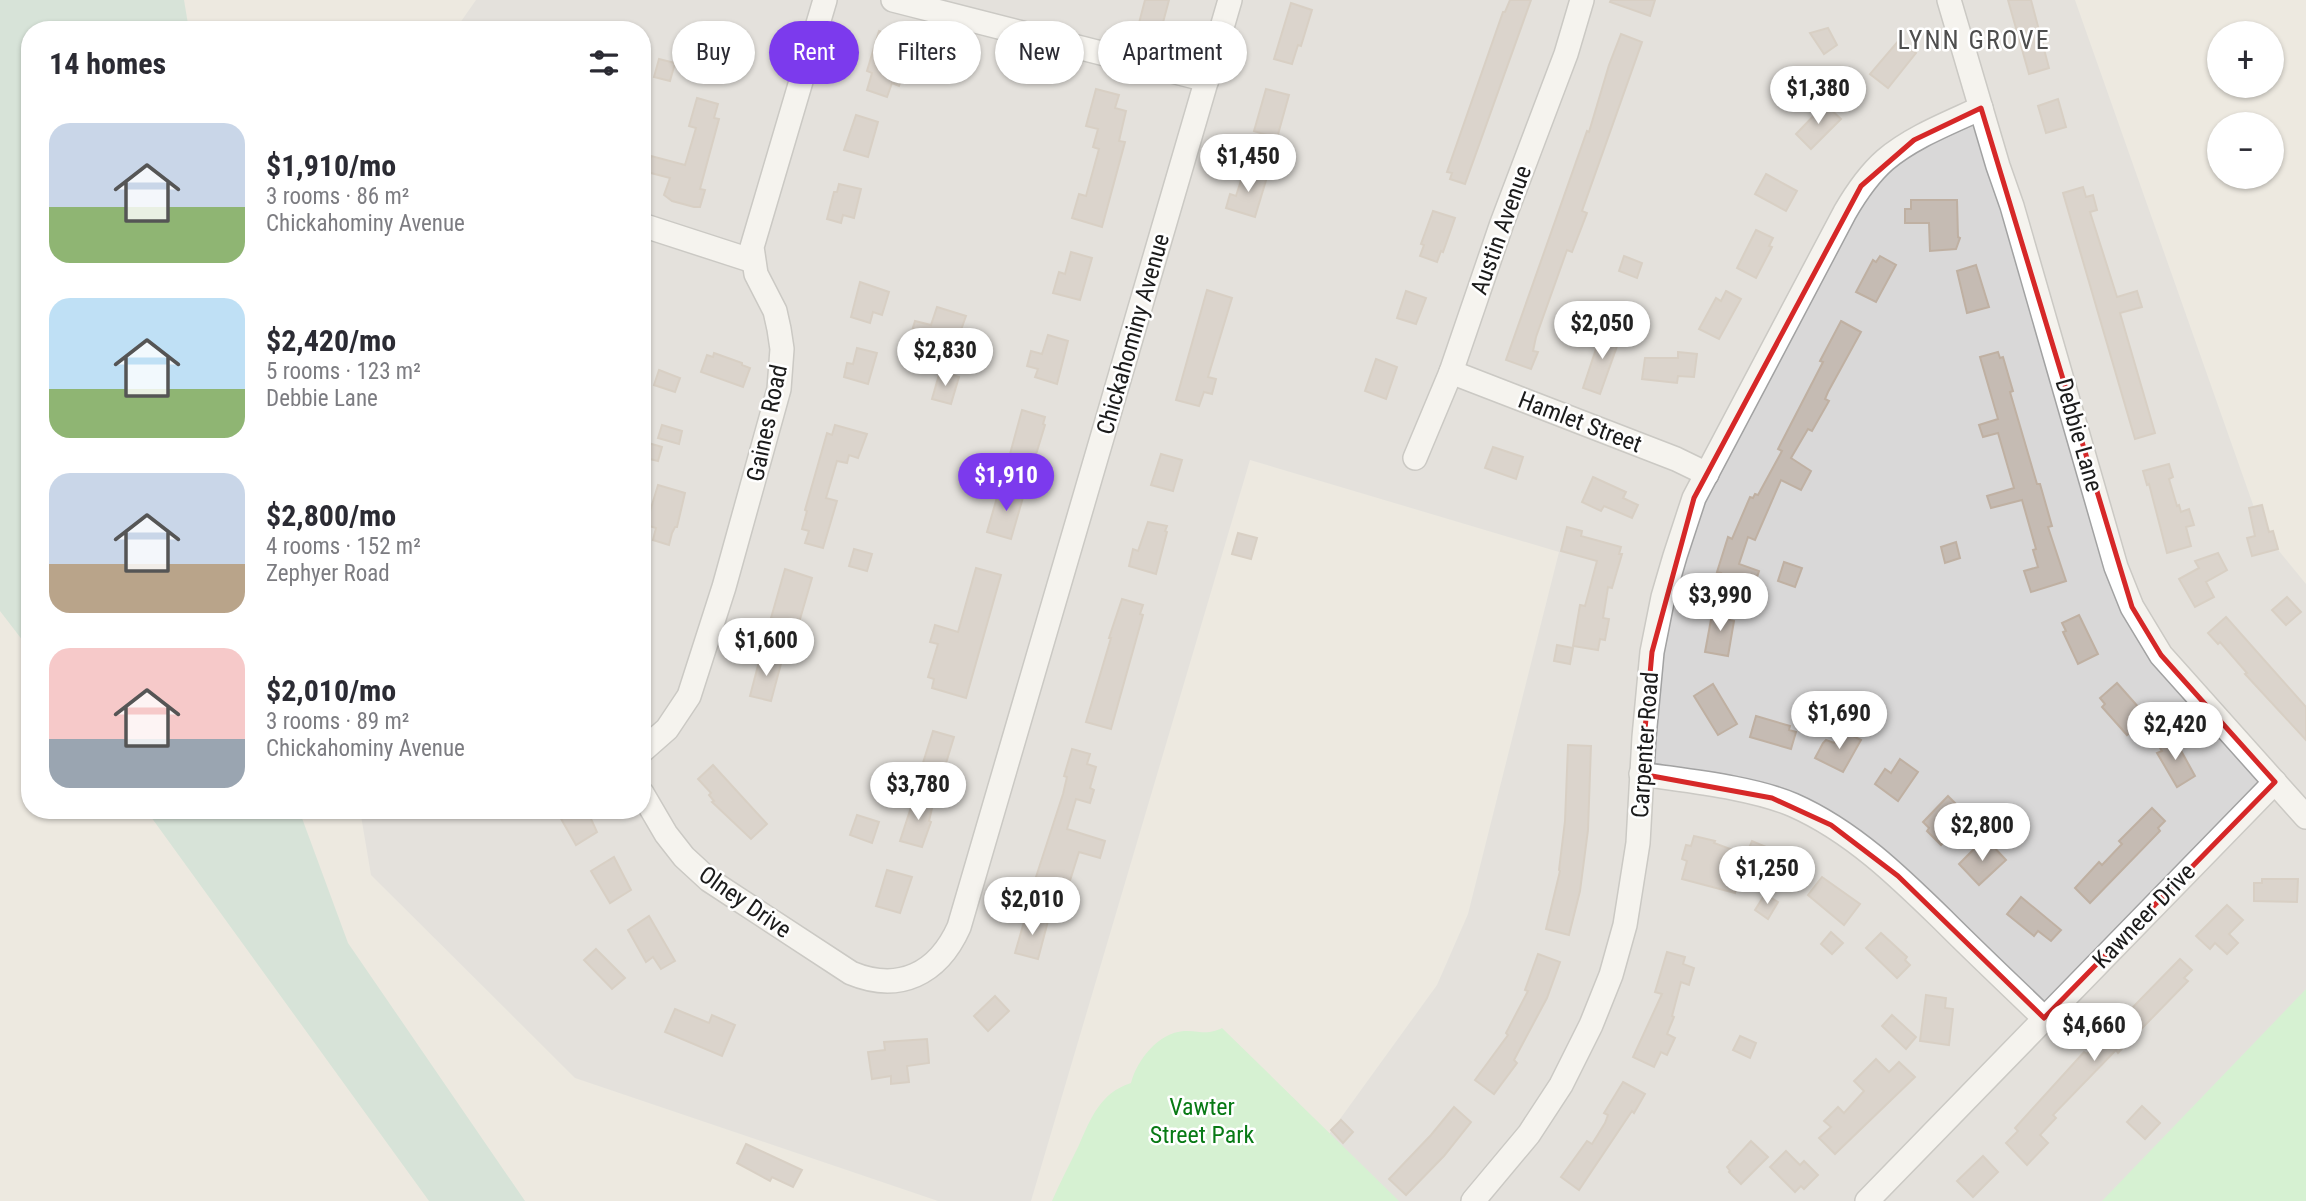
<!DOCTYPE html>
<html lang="en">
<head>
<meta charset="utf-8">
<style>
  body { margin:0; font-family:"Roboto Condensed",sans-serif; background:#f7f7f7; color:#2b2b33; height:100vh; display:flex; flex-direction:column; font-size:26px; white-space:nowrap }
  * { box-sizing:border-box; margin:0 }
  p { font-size:23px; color:#7c7c81 }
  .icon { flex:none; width:38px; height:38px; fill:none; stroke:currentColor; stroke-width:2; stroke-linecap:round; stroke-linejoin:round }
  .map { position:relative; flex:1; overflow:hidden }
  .panel { position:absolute; left:21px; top:21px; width:630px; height:798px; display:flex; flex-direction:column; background:#fff; border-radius:28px; box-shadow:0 2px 5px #0004 }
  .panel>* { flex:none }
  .guide { position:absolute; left:672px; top:21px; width:665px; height:63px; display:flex; gap:14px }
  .tools { position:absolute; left:2207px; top:21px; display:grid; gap:14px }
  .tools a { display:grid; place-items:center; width:77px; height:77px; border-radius:50%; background:#fff; box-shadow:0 2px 5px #0004; font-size:35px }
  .price { position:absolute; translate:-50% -60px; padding:0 16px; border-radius:24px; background:#fff; color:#222; font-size:23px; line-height:46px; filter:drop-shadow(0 2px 4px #0008) }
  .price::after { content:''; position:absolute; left:50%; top:42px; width:21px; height:16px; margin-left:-10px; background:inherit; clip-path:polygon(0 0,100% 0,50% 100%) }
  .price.on { background:#7c3aed; color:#fff }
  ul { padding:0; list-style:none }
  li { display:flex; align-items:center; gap:21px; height:175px; padding:0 28px }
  li span { display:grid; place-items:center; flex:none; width:196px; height:140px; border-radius:21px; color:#555 }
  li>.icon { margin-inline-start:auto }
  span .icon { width:84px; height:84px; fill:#fffc; stroke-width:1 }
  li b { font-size:30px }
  h2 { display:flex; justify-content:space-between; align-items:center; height:84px; padding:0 28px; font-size:30px }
  .pill { padding:0 24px; border-radius:32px; background:#fff; box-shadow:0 2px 5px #0004; font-size:24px; line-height:63px }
  .pill.on { background:#7c3aed; color:#fff }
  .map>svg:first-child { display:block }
  .residential { fill:#d9d8d8 }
  .wetland { fill:#bcdcce }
  .park { fill:#bafac1 }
  .building { fill:#c5bbb3; stroke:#bfb0a2; stroke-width:2 }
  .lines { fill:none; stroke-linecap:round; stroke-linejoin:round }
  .minor-casing { stroke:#a2a2a2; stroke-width:26 }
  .minor { stroke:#fff; stroke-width:23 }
  .marked { fill:none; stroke:#d62828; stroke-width:5; stroke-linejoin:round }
  .labels { text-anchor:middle; stroke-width:5; stroke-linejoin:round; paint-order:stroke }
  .street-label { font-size:24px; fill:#1b1b1b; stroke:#fff }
  .park-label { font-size:24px; fill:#087a15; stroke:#fff }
  .neighbourhood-label { font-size:26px; letter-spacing:2px; fill:#4e4e4e; stroke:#fff }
</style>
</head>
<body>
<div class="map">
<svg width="2306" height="1201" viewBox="0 0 2306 1201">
  <rect width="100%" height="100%" fill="#ede9e0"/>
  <polygon class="residential" points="476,0 2075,0 2262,530 2306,584 2306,990 2106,1201 1376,1201 1319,1148 1437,985 1468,914 1559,552 1250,460 1031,1201 938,1201 575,1078 371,875 360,810 642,810 642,30 455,30"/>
  <g class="wetland">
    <polygon points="0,0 184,0 189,30 30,30 30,650 0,611"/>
    <polygon points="146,810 299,810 348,943 525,1201 429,1201"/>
  </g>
  <g class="park">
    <polygon points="2306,989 2306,1201 2102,1201"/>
    <path d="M 1222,1028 L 1399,1201 L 1052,1201 C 1060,1182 1070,1164 1079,1145 C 1091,1118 1100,1093 1131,1083 C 1137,1060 1158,1033 1184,1031 C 1200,1030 1206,1036 1222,1028 Z"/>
  </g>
  <g class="building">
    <polygon points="1145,0 1169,0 1161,30 1139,23"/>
    <polygon points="1510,0 1531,0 1465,184 1450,179 1452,173 1447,172 1503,12 1505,12"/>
    <polygon points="1611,0 1655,0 1650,16 1610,2"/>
    <polygon points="2008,0 2031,0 2049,68 2029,74"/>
    <polygon points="1291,3 1312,10 1301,46 1298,45 1292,64 1274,59"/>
    <polygon points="1828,28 1837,45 1824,54 1810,33"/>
    <polygon points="879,31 895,36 893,42 902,45 896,66 905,69 899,86 892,83 887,97 867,90 872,73 867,71"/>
    <polygon points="1621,34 1642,42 1582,211 1587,213 1572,252 1567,250 1536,337 1533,351 1538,352 1531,369 1506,360 1587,131 1589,132 1609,65"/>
    <polygon points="1899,40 1916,53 1888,88 1870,74"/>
    <polygon points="718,42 740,48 732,77 710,71"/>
    <polygon points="659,59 675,63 670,81 654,77"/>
    <polygon points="1096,89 1119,95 1115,108 1126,111 1119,141 1125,142 1102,227 1072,218 1079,194 1086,196 1099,149 1093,147 1098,129 1086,126"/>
    <polygon points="1266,89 1289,95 1277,138 1254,131"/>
    <polygon points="697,98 718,104 714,118 719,119 700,189 705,190 700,207 694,207 672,201 664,195 670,178 647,172 651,156 685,165 696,128 689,126"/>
    <polygon points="2058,99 2066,127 2046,133 2038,106"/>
    <polygon points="1825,104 1841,119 1811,149 1796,134"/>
    <polygon points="856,115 878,122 868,157 844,150"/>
    <polygon points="1244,171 1267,177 1255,217 1226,208 1230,194 1236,196"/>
    <polygon points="1766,174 1797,191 1786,211 1755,194"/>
    <polygon points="839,184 861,189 854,218 843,215 841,223 827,219 834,192 837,192"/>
    <polygon points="2083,187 2086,197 2093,195 2097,210 2090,212 2117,297 2137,291 2142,307 2120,313 2155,433 2135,439 2063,193"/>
    <polygon points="1911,200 1957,200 1958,237 1960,238 1956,249 1930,251 1929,223 1905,223 1905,209 1911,209"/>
    <polygon points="1433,211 1455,218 1443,252 1441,251 1437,262 1420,256 1424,245 1421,244"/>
    <polygon points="1756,230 1773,238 1769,246 1772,247 1756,278 1737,268"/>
    <polygon points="1071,252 1092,258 1080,300 1053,293 1059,272 1065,274"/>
    <polygon points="1624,256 1642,263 1637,278 1619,271"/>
    <polygon points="1880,256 1896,265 1876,302 1856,292 1873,260 1876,262"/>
    <polygon points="1976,265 1989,307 1967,313 1957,271"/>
    <polygon points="860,282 889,292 882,315 873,312 870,323 851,317"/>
    <polygon points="1207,290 1232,298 1208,377 1216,379 1212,394 1204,392 1199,406 1176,400"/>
    <polygon points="1406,291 1426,298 1416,324 1397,318"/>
    <polygon points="1726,291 1741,299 1719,339 1699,329 1716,298 1721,301"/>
    <polygon points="937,307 966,316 957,341 935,334 933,341 911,334 915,321 931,325"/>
    <polygon points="1841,321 1861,332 1828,392 1825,399 1829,401 1812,431 1808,429 1791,458 1811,471 1801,490 1781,480 1755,540 1748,537 1739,564 1759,571 1752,592 1719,581 1721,573 1717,572 1728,537 1732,539 1750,497 1753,498 1755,494 1758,495 1782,451 1778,449 1823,362 1820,361"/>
    <polygon points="1603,328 1621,335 1600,394 1583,388"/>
    <polygon points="1048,335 1068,341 1057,384 1035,377 1038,369 1027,366 1031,351 1042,354"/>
    <polygon points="857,348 877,353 868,384 844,377 847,363 853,364"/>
    <polygon points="1678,352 1697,354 1694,377 1678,376 1677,383 1642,379 1645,358 1678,358"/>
    <polygon points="1998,352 2000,358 2003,357 2013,391 2010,392 2037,484 2040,484 2052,526 2048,527 2066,581 2031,592 2024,571 2038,567 2033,550 2036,549 2022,500 1991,508 1987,496 2014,488 1998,433 1983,437 1979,425 1998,419 1980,357"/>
    <polygon points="714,353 742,363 742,365 750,368 743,387 701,372 707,355 713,357"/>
    <polygon points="1376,359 1397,367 1386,399 1365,391"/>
    <polygon points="659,370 680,378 675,392 654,385"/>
    <polygon points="940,371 959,377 951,404 932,399"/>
    <polygon points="1022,410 1045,417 1043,424 1045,425 1034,461 1010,454"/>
    <polygon points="662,425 682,431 679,444 658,438"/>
    <polygon points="835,425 867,434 858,458 849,455 847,463 837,461 826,498 837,501 823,548 805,543 809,531 802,529 807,511 805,510 827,433 832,435"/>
    <polygon points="645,442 662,447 658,461 642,457"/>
    <polygon points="1493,447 1523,457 1516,479 1485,468"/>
    <polygon points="1161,454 1182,460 1173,491 1151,485"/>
    <polygon points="2169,464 2173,477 2169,479 2177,506 2179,505 2181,512 2189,509 2194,525 2186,527 2191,546 2167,553 2149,484 2147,485 2143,471"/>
    <polygon points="1593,477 1626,492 1623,498 1638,505 1632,518 1604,506 1601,511 1582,502"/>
    <polygon points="658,485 685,493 677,527 675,527 672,533 669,545 653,540 656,528 646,525"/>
    <polygon points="1000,487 1024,494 1011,539 987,532"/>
    <polygon points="2262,505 2269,532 2273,531 2278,549 2252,556 2247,538 2255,536 2249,508"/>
    <polygon points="1148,522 1167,526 1165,531 1167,532 1156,574 1129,566 1133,549 1138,551"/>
    <polygon points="1567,527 1582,531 1581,536 1621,547 1619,554 1622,554 1612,588 1608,587 1603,618 1609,619 1605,640 1600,639 1598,650 1573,646 1580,605 1585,606 1597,561 1561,551"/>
    <polygon points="1238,533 1257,538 1251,559 1232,554"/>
    <polygon points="1956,542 1960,558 1945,563 1941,547"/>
    <polygon points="854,549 872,554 867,571 849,566"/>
    <polygon points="2218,553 2227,570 2206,582 2214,597 2195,607 2179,579 2199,568 2195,561"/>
    <polygon points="1784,562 1802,568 1795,587 1778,581"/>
    <polygon points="976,568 1001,575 966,698 932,688 934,679 928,677 938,644 930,642 935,625 958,632"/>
    <polygon points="785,569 812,578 798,626 771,618"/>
    <polygon points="2287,597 2301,612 2286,625 2272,610"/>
    <polygon points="1122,599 1143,605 1140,614 1143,615 1111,729 1086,722 1111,638 1109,638"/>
    <polygon points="1713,609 1732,612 1730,620 1734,621 1728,656 1705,652"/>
    <polygon points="2079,615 2098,654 2078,664 2063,632 2066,631 2062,623"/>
    <polygon points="2226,617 2306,707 2306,740 2245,674 2247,673 2220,642 2218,644 2208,633"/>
    <polygon points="1557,645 1573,648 1570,664 1554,661"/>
    <polygon points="761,654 782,660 771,701 750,696"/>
    <polygon points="2117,683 2148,718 2127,735 2102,707 2105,704 2100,698"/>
    <polygon points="1713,684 1737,724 1718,735 1694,696"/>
    <polygon points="1756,716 1790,726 1789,730 1796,732 1791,749 1750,737"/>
    <polygon points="1841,730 1861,740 1843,772 1815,758 1823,743 1826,740 1834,743"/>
    <polygon points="933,731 954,737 943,773 922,766"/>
    <polygon points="2173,736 2195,776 2177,787 2157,753 2162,751 2158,745"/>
    <polygon points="1568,745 1591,746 1588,830 1580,891 1569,935 1546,929 1560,871 1559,870 1565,821"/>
    <polygon points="1072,749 1090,754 1087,764 1096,767 1090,788 1094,790 1090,803 1076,799 1067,829 1105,841 1100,858 1079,852 1067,890 1035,880 1063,794 1067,777 1064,776"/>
    <polygon points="1900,759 1918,772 1898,801 1875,784 1885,769 1891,773"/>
    <polygon points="713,765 767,824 751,839 712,802 714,801 709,795 711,793 698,779"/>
    <polygon points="915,795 934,800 929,821 931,822 922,847 900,841"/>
    <polygon points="1948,796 1964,812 1950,827 1954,831 1941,845 1927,831 1929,828 1923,822"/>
    <polygon points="2152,808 2165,821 2158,828 2160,831 2090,903 2075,888 2099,862 2102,865 2122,844 2119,841"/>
    <polygon points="556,810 587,810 597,832 576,845"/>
    <polygon points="857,815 879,822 872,843 850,835"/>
    <polygon points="1694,836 1715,841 1714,843 1746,855 1752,841 1792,858 1784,876 1777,873 1776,876 1744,862 1735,893 1682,879 1687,861 1682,859 1686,845 1691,846"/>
    <polygon points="1990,843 2006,860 1979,885 1959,864 1975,848 1980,853"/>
    <polygon points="614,857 631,890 610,903 591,871"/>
    <polygon points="887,870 912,877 900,913 876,906"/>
    <polygon points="1822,877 1860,904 1844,925 1808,895"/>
    <polygon points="2262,879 2298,879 2297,902 2254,901 2254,883 2262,883"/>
    <polygon points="1765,894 1778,902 1768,919 1755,910"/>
    <polygon points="2021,897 2061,930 2051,941 2038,931 2034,936 2007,914"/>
    <polygon points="2227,905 2243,920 2229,934 2238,943 2227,954 2215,943 2210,949 2196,936"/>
    <polygon points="1026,915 1048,921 1038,959 1015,953"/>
    <polygon points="649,916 675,961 661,969 653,957 646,962 628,930"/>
    <polygon points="1831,932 1843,943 1832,954 1821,944"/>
    <polygon points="1881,933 1907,957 1905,960 1910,965 1897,978 1866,948"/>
    <polygon points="596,949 625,978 612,989 584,960"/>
    <polygon points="1667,952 1685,957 1683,964 1694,968 1689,985 1681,982 1672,1016 1674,1017 1667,1034 1675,1038 1667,1055 1661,1052 1654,1067 1633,1057 1662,994 1655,992"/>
    <polygon points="1538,954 1560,962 1547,998 1514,1060 1517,1063 1494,1094 1475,1080 1508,1035 1506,1033 1528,991 1525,990"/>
    <polygon points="2180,959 2192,970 2184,978 2188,981 2118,1053 2116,1050 2053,1115 2056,1118 2040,1135 2048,1143 2027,1165 2006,1143 2018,1131 2015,1128 2084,1052 2087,1054"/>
    <polygon points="1926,995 1946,998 1945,1008 1953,1009 1949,1045 1920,1041"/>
    <polygon points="995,996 1009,1011 988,1031 974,1016"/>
    <polygon points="675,1009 709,1023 712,1015 735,1025 722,1056 665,1032"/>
    <polygon points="1892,1015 1916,1037 1906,1049 1882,1026"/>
    <polygon points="1740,1036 1756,1043 1750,1058 1733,1050"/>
    <polygon points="927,1039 929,1063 907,1066 909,1082 891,1084 891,1076 872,1079 868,1052 885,1050 884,1042"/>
    <polygon points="1876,1059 1889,1072 1899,1062 1915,1077 1835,1154 1819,1138 1831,1127 1824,1121 1838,1107 1844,1113 1864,1091 1854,1081"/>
    <polygon points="1623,1082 1645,1094 1634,1113 1632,1111 1579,1190 1561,1177 1587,1141 1592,1144 1605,1123 1608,1115 1604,1113"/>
    <polygon points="2142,1106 2160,1123 2145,1139 2127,1122"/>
    <polygon points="1454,1107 1471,1122 1444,1156 1406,1195 1389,1179 1431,1135"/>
    <polygon points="1341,1120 1353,1132 1343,1143 1331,1130"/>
    <polygon points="1751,1141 1768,1157 1741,1184 1729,1172 1730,1171 1727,1167"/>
    <polygon points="746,1144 802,1170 793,1187 772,1177 770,1181 737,1163"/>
    <polygon points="1786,1151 1800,1165 1804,1161 1818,1175 1804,1189 1801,1186 1795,1192 1770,1167"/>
    <polygon points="1983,1156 1998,1172 1973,1197 1957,1181"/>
  </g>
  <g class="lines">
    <g class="minor-casing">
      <g id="minor">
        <polyline points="893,0 1207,80"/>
        <polyline points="1949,0 1998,166 2012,206 2116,567 2132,607 2161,655 2306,817"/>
        <polyline points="642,225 753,261"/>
        <polyline points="1451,372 1676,459 1707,474"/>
        <polyline points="1415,458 1451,372 1502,223 1566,54 1582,0"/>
        <polyline points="642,751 667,729 689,696 724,587 779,389 782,349 779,329 775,311 756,274 752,247 825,0"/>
        <path d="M 1641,774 C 1687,781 1751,787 1793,805 C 1852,831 1899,877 1944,921 C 1977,954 2011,986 2044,1018"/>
        <path d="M 642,793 L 666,834 L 684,857 L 709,880 L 851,973 C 899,993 938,974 959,927 L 1230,0"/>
        <path d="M 1473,1201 L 1529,1134 L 1561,1085 L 1591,1025 L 1611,975 L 1625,925 L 1638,843 L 1644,737 L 1652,652 L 1663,597 L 1675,556 L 1694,498 L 1845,212 C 1856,193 1868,175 1885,160 C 1912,137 1949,123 1981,108"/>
        <polyline points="1867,1201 2275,782"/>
      </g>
    </g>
    <use href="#minor" class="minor"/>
  </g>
  <path d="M0 0H2306V1201H0ZM 1981,108 L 2132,607 L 2161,655 L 2275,782 L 2044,1018 L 1898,876 L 1831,825 L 1772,798 L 1641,774 L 1652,652 L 1694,498 L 1861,186 L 1914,140 Z" fill="#ede9e0" fill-opacity=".55" fill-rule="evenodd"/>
  <path class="marked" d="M 1981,108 L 2132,607 L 2161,655 L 2275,782 L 2044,1018 L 1898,876 L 1831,825 L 1772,798 L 1641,774 L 1652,652 L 1694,498 L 1861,186 L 1914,140 Z"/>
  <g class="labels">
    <g class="street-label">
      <text transform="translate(1501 230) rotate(-70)" y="8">Austin Avenue</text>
      <text transform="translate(1133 334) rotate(-74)" y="8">Chickahominy Avenue</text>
      <text transform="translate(1580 422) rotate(21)" y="8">Hamlet Street</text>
      <text transform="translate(767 423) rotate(-78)" y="8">Gaines Road</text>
      <text transform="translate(2079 435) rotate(74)" y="8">Debbie Lane</text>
      <text transform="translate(1645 745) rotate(-86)" y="8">Carpenter Road</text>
      <text transform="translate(745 902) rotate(35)" y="8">Olney Drive</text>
      <text transform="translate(2144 916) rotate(-46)" y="8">Kawneer Drive</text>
    </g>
    <g class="park-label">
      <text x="1202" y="1115">Vawter<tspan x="1202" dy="28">Street Park</tspan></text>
    </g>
    <g class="neighbourhood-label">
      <text x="1974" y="49">LYNN GROVE</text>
    </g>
  </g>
</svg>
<div class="tools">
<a>+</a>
<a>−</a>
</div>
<b class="price" style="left:1818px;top:126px">$1,380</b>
<b class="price" style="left:1248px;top:194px">$1,450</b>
<b class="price" style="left:1602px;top:361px">$2,050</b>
<b class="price" style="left:945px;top:388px">$2,830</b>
<b class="price on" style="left:1006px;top:513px">$1,910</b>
<b class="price" style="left:1720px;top:633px">$3,990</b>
<b class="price" style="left:766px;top:678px">$1,600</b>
<b class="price" style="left:1839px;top:751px">$1,690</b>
<b class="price" style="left:2175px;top:762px">$2,420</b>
<b class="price" style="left:918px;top:822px">$3,780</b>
<b class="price" style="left:1982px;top:863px">$2,800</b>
<b class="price" style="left:1767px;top:906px">$1,250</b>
<b class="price" style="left:1032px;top:937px">$2,010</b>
<b class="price" style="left:2094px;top:1063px">$4,660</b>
<div class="guide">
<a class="pill">Buy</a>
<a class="pill on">Rent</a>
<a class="pill">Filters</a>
<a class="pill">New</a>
<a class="pill">Apartment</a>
</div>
<section class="panel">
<h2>14 homes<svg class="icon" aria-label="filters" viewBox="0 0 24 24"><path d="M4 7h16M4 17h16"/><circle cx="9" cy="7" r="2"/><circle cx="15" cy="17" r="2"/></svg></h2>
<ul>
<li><span style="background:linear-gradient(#c9d6e8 60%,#8fb573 0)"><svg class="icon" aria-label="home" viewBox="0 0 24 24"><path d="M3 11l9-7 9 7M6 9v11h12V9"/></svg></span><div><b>$1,910/mo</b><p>3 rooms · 86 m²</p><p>Chickahominy Avenue</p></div></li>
<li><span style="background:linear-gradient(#bfe0f5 65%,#8fb573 0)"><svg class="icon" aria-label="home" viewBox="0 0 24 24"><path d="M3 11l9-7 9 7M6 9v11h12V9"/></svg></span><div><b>$2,420/mo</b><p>5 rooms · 123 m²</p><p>Debbie Lane</p></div></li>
<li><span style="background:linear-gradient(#c9d6e8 65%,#b9a48a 0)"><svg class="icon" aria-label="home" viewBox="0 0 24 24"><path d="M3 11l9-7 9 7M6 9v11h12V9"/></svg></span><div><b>$2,800/mo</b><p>4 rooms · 152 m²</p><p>Zephyer Road</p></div></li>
<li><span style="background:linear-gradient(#f6c9c9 65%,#9aa5b1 0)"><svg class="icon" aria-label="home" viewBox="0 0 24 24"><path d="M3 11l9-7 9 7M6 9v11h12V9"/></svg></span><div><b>$2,010/mo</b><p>3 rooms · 89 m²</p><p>Chickahominy Avenue</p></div></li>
</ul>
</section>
</div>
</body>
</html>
